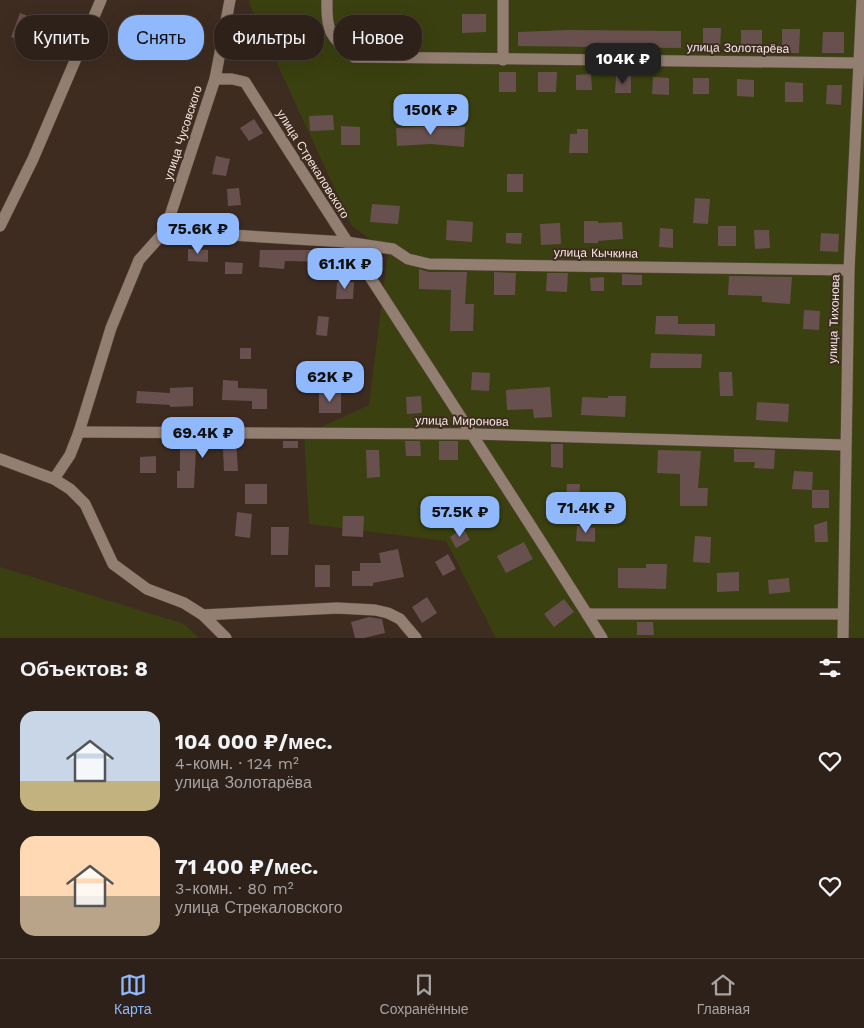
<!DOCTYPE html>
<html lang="ru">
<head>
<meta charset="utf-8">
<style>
  body { margin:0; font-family:"Work Sans",sans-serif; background:#3a2e26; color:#f1f3f6; height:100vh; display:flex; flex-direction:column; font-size:19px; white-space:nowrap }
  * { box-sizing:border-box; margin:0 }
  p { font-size:16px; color:#a7a3a2 }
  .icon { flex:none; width:28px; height:28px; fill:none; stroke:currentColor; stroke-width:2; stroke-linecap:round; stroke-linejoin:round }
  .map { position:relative; height:638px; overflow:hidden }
  .drawer { display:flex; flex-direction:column; background:#2e2119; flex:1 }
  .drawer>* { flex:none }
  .guide { position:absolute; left:15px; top:15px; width:500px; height:45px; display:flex; gap:10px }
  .price { position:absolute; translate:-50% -42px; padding:0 11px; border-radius:10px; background:#8fb8fd; color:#111; font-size:16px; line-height:32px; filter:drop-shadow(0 1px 2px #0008) }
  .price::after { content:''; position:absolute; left:50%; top:30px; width:15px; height:11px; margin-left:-8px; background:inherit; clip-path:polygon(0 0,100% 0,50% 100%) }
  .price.current { background:#222; color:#fff }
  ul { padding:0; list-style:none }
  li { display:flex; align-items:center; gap:15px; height:125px; padding:0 20px }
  li span { display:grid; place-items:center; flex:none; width:140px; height:100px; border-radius:15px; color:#555 }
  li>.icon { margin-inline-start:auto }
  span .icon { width:60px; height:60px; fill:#fffc; stroke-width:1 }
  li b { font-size:21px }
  h2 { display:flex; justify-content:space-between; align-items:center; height:60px; padding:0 20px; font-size:21px }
  .tag { padding:0 18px; border-radius:20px; background:#2e2119; box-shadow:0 5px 20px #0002,0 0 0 1px #493e38; font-size:18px; line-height:45px }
  .tag.current { background:#8fb8fd; color:#111 }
  .menu { display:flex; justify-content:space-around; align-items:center; height:70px; border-top:1px solid #493e38; background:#2e2119; font-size:14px; color:#a7a3a2 }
  .menu a { display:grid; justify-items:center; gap:2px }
  .menu .current { color:#8fb8fd }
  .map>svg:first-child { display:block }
  .green { fill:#3a400f }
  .building { fill:#68504e }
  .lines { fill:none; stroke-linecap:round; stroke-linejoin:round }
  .minor-casing { stroke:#5a4b41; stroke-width:12 }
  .minor { stroke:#937f71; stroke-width:11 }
  .labels { text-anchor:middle; stroke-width:4; stroke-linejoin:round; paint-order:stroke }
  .street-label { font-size:12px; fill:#f2e7df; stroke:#3e2c21 }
</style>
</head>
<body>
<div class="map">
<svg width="864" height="638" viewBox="0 0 864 638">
  <rect width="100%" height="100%" fill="#3e2c21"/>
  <g class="green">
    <polygon points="250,0 864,0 864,638 496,638 446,541 309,524 304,435 369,405 388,252 352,226 249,3"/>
    <polygon points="0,567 184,624 199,638 0,638"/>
  </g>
  <g class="building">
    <polygon points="20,13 44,22 35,46 11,37"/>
    <polygon points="462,14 486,14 486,32 462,33"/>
    <polygon points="297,21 313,22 312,35 297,34"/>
    <polygon points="378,26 406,26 406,47 378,48"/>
    <polygon points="703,28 721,28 720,50 703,50"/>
    <polygon points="782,29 800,29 799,53 782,53"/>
    <polygon points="569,30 681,31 681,48 518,46 518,32"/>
    <rect x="741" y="30" width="21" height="19"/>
    <polygon points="823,32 844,32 844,53 822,53"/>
    <rect x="499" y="72" width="17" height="20"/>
    <polygon points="538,72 557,72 556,92 538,92"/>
    <polygon points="591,74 592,90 576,90 576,75"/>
    <polygon points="616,76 631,76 631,93 615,93"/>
    <polygon points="653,77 669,78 669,95 652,94"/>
    <rect x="693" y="78" width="16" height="16"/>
    <polygon points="737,79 754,80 754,97 737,96"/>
    <polygon points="785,82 803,83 803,102 785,102"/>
    <polygon points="827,85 842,85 841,105 826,104"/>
    <polygon points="333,115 334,130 310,131 309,116"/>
    <polygon points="254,119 263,133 249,141 240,128"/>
    <polygon points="341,126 360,127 360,145 341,145"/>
    <polygon points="437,126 465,127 464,147 431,144 397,146 396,128"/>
    <polygon points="577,129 588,129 588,153 569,153 570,134 577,134"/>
    <polygon points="216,156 230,159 226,176 212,174"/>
    <rect x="507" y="174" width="16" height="18"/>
    <polygon points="239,188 241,205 228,206 227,189"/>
    <polygon points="695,198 710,199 708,224 693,223"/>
    <polygon points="372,204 400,206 398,224 370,222"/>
    <polygon points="447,220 473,222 472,242 446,240"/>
    <polygon points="584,221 598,221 598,223 622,222 623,239 598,241 598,243 584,243"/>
    <polygon points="560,223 561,244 541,245 540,224"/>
    <rect x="718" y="226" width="18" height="20"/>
    <polygon points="660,228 673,229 673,248 659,247"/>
    <polygon points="754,230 769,230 770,248 755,249"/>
    <polygon points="506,233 522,233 521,244 506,243"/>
    <polygon points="821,233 839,234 838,252 820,251"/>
    <polygon points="188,249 208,250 208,262 188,261"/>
    <polygon points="260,250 344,250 344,277 331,276 332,262 285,261 284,269 259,267"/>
    <polygon points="225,262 243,263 242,274 225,274"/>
    <polygon points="419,269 429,272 467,272 465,304 474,304 473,331 450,331 451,290 419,289"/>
    <polygon points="494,272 516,273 515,295 494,295"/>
    <polygon points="547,273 568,273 567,292 546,291"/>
    <polygon points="622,274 642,275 642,285 622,285"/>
    <polygon points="729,276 792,277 790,304 762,302 762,296 728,295"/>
    <polygon points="604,277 604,291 591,291 590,278"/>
    <polygon points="337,282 354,282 353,299 336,299"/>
    <polygon points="804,310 820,311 819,330 803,329"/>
    <polygon points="318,316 329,317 327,336 316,335"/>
    <polygon points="656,316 678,316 678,324 715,324 715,336 655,334"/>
    <rect x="240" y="348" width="11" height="11"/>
    <polygon points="651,353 702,354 701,368 650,368"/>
    <polygon points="472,372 490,373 489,391 471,390"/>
    <polygon points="719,372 732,372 733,396 720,396"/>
    <polygon points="223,380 238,381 238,388 267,389 267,409 252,409 252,401 222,400"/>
    <polygon points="193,387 193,406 170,407 170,405 136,403 137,391 170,393 170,388"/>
    <polygon points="550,387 552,417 534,418 533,409 507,410 506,390"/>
    <rect x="319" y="393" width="22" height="20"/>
    <polygon points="421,396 422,413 407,414 406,397"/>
    <polygon points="608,396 626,396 625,417 581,415 582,397 608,398"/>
    <polygon points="757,402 789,404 788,422 756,420"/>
    <polygon points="180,440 236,440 238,471 224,471 223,448 196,448 194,488 177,488 177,471 180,471"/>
    <rect x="283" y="441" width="15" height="7"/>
    <polygon points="405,441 420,441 421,456 406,456"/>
    <rect x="439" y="441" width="19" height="19"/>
    <polygon points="551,444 563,444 563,468 551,467"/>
    <polygon points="734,449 775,450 774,469 754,468 755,462 734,462"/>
    <polygon points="366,450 379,450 380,477 367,478"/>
    <polygon points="658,450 701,451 698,488 708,488 707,506 680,506 680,474 657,473"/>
    <polygon points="156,456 156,473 140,473 140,457"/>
    <polygon points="794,471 813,472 812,490 792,489"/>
    <rect x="245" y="484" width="22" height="20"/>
    <polygon points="567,484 580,484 579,502 566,501"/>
    <rect x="812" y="490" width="17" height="18"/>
    <polygon points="603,492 619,493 617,511 601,510"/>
    <polygon points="237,512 252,514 250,538 235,536"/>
    <polygon points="343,516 364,516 363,537 342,536"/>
    <polygon points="827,521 828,542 815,542 814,525"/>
    <polygon points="577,526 595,528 595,542 576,541"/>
    <polygon points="271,527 289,527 288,555 271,555"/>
    <polygon points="463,528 470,540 456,548 450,537"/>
    <polygon points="695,536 711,537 710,563 693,562"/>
    <polygon points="524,542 533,559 506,573 497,556"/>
    <polygon points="398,549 404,577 373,583 373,586 352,586 352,571 360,571 360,563 381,563 379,553"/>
    <polygon points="448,554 456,569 443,576 435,562"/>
    <polygon points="646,564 667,564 666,589 618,588 618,568 646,568"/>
    <rect x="315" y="565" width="15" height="22"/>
    <polygon points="739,572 739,591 717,592 717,573"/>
    <polygon points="789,578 790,592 769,594 768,580"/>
    <polygon points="427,597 437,613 422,623 412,607"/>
    <polygon points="564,599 574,612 554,627 544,614"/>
    <polygon points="369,617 382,619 385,633 364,638 355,638 351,622"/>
    <polygon points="637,622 653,622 654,635 637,635"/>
  </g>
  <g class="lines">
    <g class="minor-casing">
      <g id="minor">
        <path d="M 327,0 C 326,32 330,36 354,57 L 858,63"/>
        <polyline points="503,0 503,60"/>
        <path d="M 215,79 L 232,79 L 245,82 C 363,269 485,451 602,638"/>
        <polyline points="0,226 33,159 101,0"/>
        <polyline points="165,231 346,242 393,249 408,259 429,264 849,270"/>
        <polyline points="79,432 473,434 845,445"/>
        <polyline points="0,459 54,479 70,489 85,504 113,564 147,589 184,603 203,615 226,638"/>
        <polyline points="54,479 70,455 79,432 111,328 139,260 165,231 215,79 230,0"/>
        <polyline points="587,614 842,614"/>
        <polyline points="203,615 337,608 375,610 388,613 400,619 416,638"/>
        <polyline points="843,638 849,270 862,0"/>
      </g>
    </g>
    <use href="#minor" class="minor"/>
  </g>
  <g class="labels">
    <g class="street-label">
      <text transform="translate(738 48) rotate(1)" y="4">улица Золотарёва</text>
      <text transform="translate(183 133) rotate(-72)" y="4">улица Чусовского</text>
      <text transform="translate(313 164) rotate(58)" y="4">улица Стрекаловского</text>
      <text transform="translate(596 253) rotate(1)" y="4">улица Кычкина</text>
      <text transform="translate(834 319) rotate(-88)" y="4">улица Тихонова</text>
      <text transform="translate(462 421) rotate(1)" y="4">улица Миронова</text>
    </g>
  </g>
</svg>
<b class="price current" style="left:623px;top:85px">104K ₽</b>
<b class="price" style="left:431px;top:136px">150K ₽</b>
<b class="price" style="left:198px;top:255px">75.6K ₽</b>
<b class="price" style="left:345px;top:290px">61.1K ₽</b>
<b class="price" style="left:330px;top:403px">62K ₽</b>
<b class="price" style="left:203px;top:459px">69.4K ₽</b>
<b class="price" style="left:586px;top:534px">71.4K ₽</b>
<b class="price" style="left:460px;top:538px">57.5K ₽</b>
<div class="guide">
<a class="tag">Купить</a>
<a class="tag current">Снять</a>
<a class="tag">Фильтры</a>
<a class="tag">Новое</a>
</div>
</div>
<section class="drawer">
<h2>Объектов: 8<svg class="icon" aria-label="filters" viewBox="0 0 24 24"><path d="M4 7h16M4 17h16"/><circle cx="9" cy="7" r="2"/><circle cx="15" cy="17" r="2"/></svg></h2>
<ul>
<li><span style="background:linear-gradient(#c9d6e8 70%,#c2b280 0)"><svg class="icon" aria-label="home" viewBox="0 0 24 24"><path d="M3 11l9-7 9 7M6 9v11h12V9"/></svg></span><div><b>104 000 ₽/мес.</b><p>4-комн. · 124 m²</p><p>улица Золотарёва</p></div><svg class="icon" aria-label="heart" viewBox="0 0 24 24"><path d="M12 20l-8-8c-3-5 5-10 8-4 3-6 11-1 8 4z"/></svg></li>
<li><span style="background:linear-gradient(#ffd9b3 60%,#b9a48a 0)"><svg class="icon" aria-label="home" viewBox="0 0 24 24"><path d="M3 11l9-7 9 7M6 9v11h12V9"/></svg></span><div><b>71 400 ₽/мес.</b><p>3-комн. · 80 m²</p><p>улица Стрекаловского</p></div><svg class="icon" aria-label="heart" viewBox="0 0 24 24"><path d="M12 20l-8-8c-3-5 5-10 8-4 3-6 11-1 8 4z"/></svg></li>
</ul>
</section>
<nav class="menu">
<a class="current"><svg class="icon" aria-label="map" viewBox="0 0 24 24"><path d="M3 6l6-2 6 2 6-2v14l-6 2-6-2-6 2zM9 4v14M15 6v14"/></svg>Карта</a>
<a><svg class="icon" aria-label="saved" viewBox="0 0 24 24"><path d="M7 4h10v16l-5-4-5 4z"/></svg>Сохранённые</a>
<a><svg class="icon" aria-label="home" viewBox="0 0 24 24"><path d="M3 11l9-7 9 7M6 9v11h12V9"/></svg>Главная</a>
</nav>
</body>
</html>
